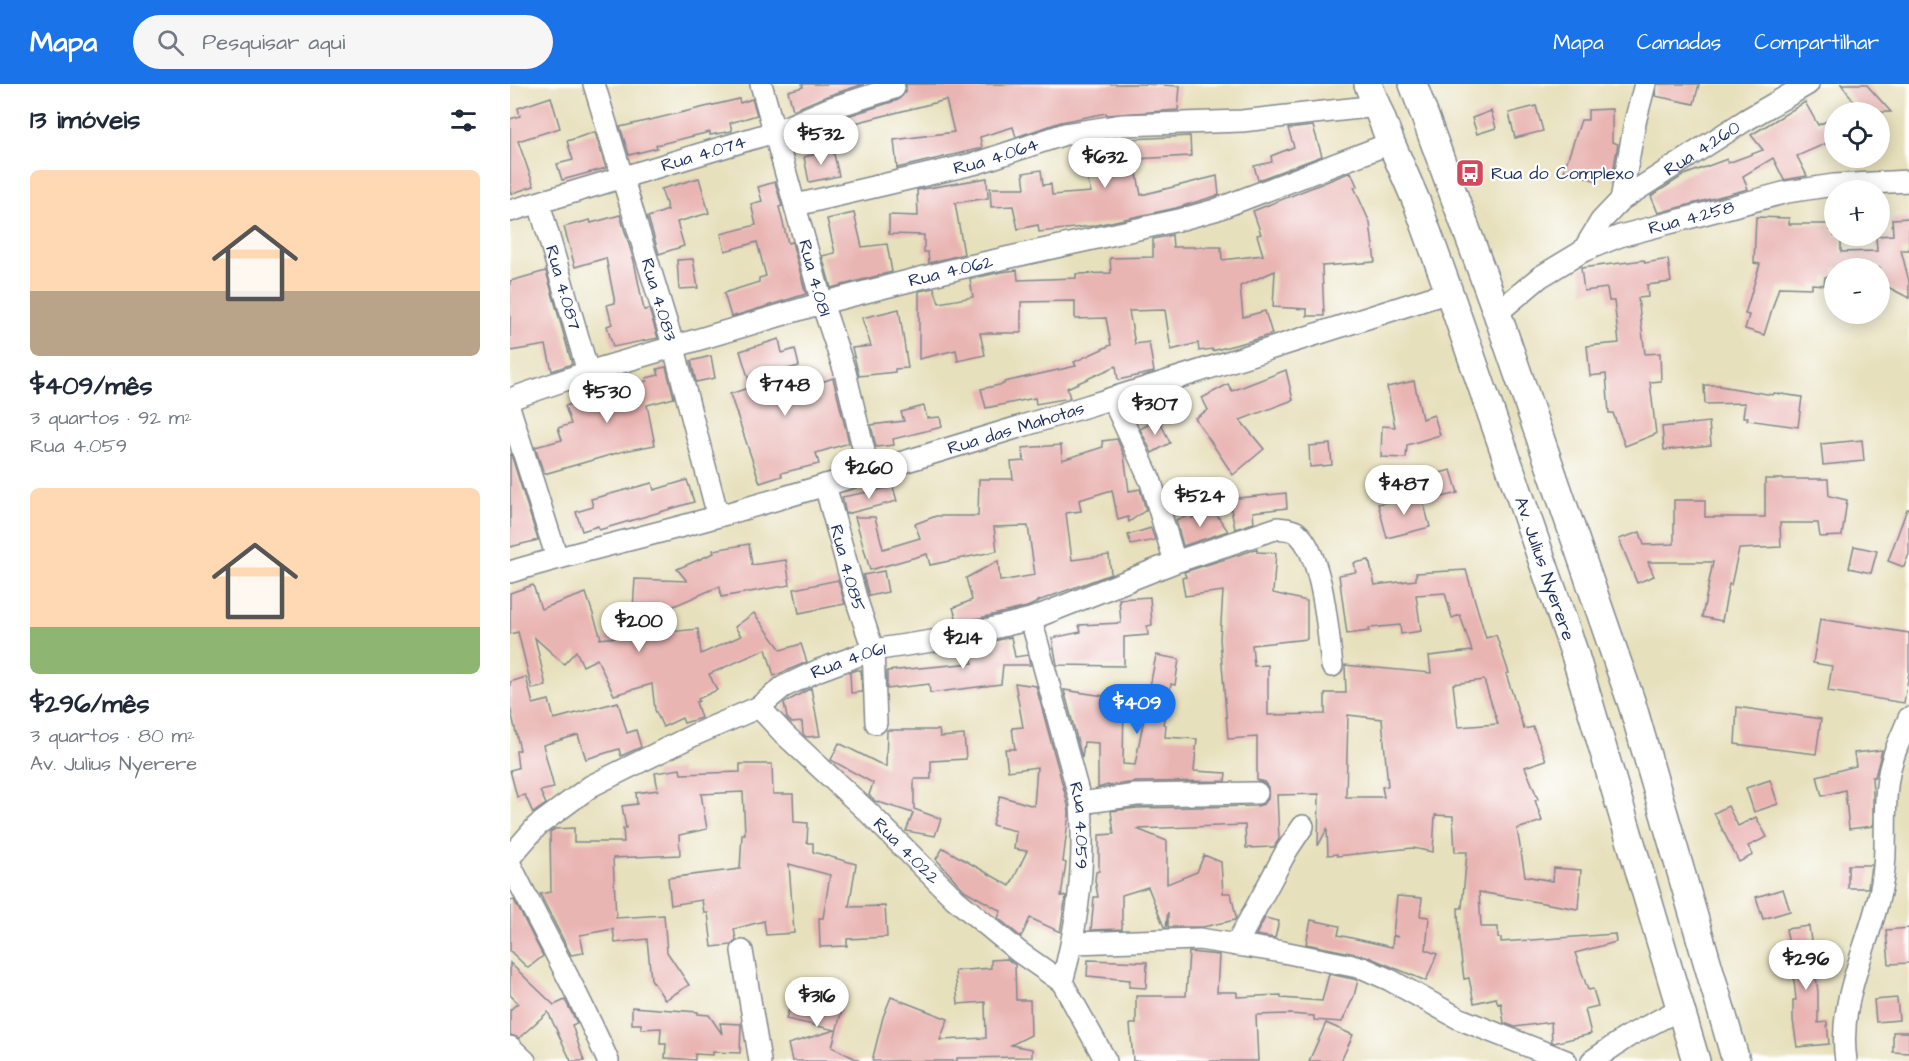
<!DOCTYPE html>
<html lang="pt">
<head>
<meta charset="utf-8">
<style>
  body { margin:0; font-family:"Architects Daughter",sans-serif; background:#f6f6f7; color:#1f2937; height:100vh; display:flex; flex-direction:column; font-size:22px; white-space:nowrap }
  * { box-sizing:border-box; margin:0 }
  p { font-size:20px; color:#747a83 }
  .icon { flex:none; width:33px; height:33px; fill:none; stroke:currentColor; stroke-width:2; stroke-linecap:round; stroke-linejoin:round }
  .map { position:relative; flex:1; overflow:hidden }
  .drawer { display:flex; flex-direction:column; background:#fff; width:510px }
  .drawer>* { flex:none }
  .fabs { position:absolute; left:1314px; top:18px; display:grid; gap:12px }
  .fabs a { display:grid; place-items:center; width:66px; height:66px; border-radius:50%; background:#fff; box-shadow:0 3px 15px #0003; font-size:30px }
  .price { position:absolute; translate:-50% -51px; padding:0 14px; border-radius:21px; background:#fff; color:#222; font-size:20px; line-height:39px; filter:drop-shadow(0 2px 3px #0008) }
  .price::after { content:''; position:absolute; left:50%; top:36px; width:18px; height:14px; margin-left:-9px; background:inherit; clip-path:polygon(0 0,100% 0,50% 100%) }
  .price.selected { background:#1a73e8; color:#fff }
  ul { padding:0; list-style:none }
  li { display:grid; align-content:center; gap:12px; height:318px; padding:0 30px }
  li span { display:grid; place-items:center; height:186px; border-radius:9px; color:#555 }
  li>.icon { margin-inline-start:auto }
  span .icon { width:108px; height:108px; fill:#fffc; stroke-width:1 }
  li b { font-size:26px }
  h2 { display:flex; justify-content:space-between; align-items:center; height:72px; padding:0 30px; font-size:26px }
  header { display:flex; align-items:center; gap:36px; box-sizing:border-box; height:84px; padding:0 30px; background:#1a73e8; color:#fff }
  header strong { font-size:28px }
  nav { display:flex; gap:33px; margin-inline-start:auto; font-size:21px }
  .search { width:420px; height:54px; background:#f6f6f7; display:flex; align-items:center; gap:15px; box-sizing:border-box; padding:0 21px; border-radius:33px; color:#747a83; font-size:22px }
  main { display:flex; flex:1; min-height:0 }
  .map>svg:first-child { display:block }
  .building { fill:#e9b5b3; fill-rule:evenodd }
  .lines { fill:none; stroke-linecap:round; stroke-linejoin:round }
  .minor-casing { stroke:#81888d; stroke-width:24 }
  .major-casing { stroke:#81888d; stroke-width:30 }
  .minor { stroke:#fff; stroke-width:21 }
  .major { stroke:#fff; stroke-width:27 }
  .labels { text-anchor:middle; stroke-width:4.5; stroke-linejoin:round; paint-order:stroke }
  .street-label { font-size:18px; fill:#1b2f5e; stroke:#fff }
  .poi-label { font-size:18px; fill:#1b2f5e; stroke:#fff; text-anchor:start }
</style>
</head>
<body>
<header>
<strong>Mapa</strong>
<div class="search"><svg class="icon" aria-label="search" viewBox="0 0 24 24"><circle cx="10" cy="10" r="6"/><path d="M15 15l6 6"/></svg>Pesquisar aqui</div>
<nav><a>Mapa</a><a>Camadas</a><a>Compartilhar</a></nav>
</header>
<main>
<section class="drawer">
<h2>13 imóveis<svg class="icon" aria-label="filters" viewBox="0 0 24 24"><path d="M4 7h16M4 17h16"/><circle cx="9" cy="7" r="2"/><circle cx="15" cy="17" r="2"/></svg></h2>
<ul>
<li><span style="background:linear-gradient(#ffd9b3 65%,#b9a48a 0)"><svg class="icon" aria-label="home" viewBox="0 0 24 24"><path d="M3 11l9-7 9 7M6 9v11h12V9"/></svg></span><div><b>$409/mês</b><p>3 quartos · 92 m²</p><p>Rua 4.059</p></div></li>
<li><span style="background:linear-gradient(#ffd9b3 75%,#8fb573 0)"><svg class="icon" aria-label="home" viewBox="0 0 24 24"><path d="M3 11l9-7 9 7M6 9v11h12V9"/></svg></span><div><b>$296/mês</b><p>3 quartos · 80 m²</p><p>Av. Julius Nyerere</p></div></li>
</ul>
</section>
<div class="map">
<svg width="1399" height="977" viewBox="0 0 1399 977">
  <rect width="100%" height="100%" fill="#fff"/>
  <filter id="ink" filterUnits="userSpaceOnUse"><feTurbulence type="fractalNoise" baseFrequency=".0167" numOctaves="2"/><feDisplacementMap in="SourceGraphic" scale="12" xChannelSelector="R" yChannelSelector="G"/><feConvolveMatrix kernelMatrix="1 2 1 2 8 2 1 2 1" color-interpolation-filters="sRGB"/></filter>
  <filter id="wash" filterUnits="userSpaceOnUse"><feTurbulence type="fractalNoise" baseFrequency=".008" numOctaves="4" result="noise"/><feDisplacementMap in="SourceGraphic" scale="24" xChannelSelector="R" yChannelSelector="G"/><feGaussianBlur stdDeviation="1.35" result="paint"/><feColorMatrix in="noise" values="0 0 0 0 0 0 0 0 0 0 0 0 0 0 0 0 0 1.4 0 .05"/><feComposite in="paint" operator="in"/></filter>
  <g filter="url(#wash)">
    <rect width="100%" height="100%" fill="#e7e0bc"/>
    <g id="blocks">
      <g class="building">
        <polygon points="292,0 354,0 317,12 283,26 278,7 293,3"/>
        <polygon points="396,0 631,0 670,2 668,26 597,31 596,29 551,38 506,53 503,43 470,53 472,64 387,84 384,56 444,48 436,16 325,44 322,37 388,16 396,7"/>
        <polygon points="1147,0 1189,0 1184,20 1145,12"/>
        <polygon points="1331,0 1356,0 1381,28 1352,28"/>
        <polygon points="41,13 50,44 8,57 24,102 0,110 0,35 10,32 8,24"/>
        <polygon points="229,15 230,19 242,15 247,31 220,39 222,47 200,51 200,48 146,61 147,64 119,71 110,43"/>
        <polygon points="1295,18 1308,41 1324,34 1324,56 1287,72 1297,92 1274,96 1263,74 1233,92 1238,105 1148,129 1141,112 1174,91 1217,75 1218,79 1253,66 1241,51"/>
        <polygon points="1026,22 1033,47 1005,54 999,29"/>
        <polygon points="1102,25 1102,58 1108,60 1103,88 1091,85 1087,97 1054,86 1071,36 1078,36 1078,26"/>
        <polygon points="981,27 986,44 967,50 962,34"/>
        <polygon points="803,42 812,72 748,96 744,82 762,78 761,72 784,63 778,45"/>
        <polygon points="85,48 96,84 52,96 47,80 63,76 57,57"/>
        <polygon points="680,52 681,72 624,75 631,111 707,92 709,111 666,124 582,142 529,148 528,141 508,145 503,122 481,123 480,104 515,104 513,89 531,86 533,101 541,100 542,111 581,108 577,95 585,93 577,65 602,58 601,56"/>
        <polygon points="323,66 329,92 299,98 294,73"/>
        <polygon points="841,88 847,102 844,103 860,139 865,178 812,182 814,232 797,232 797,225 763,223 765,187 730,202 733,233 755,227 762,250 744,256 702,267 702,265 689,267 688,259 661,266 655,226 619,227 625,260 639,258 644,288 608,296 606,282 557,304 560,314 526,320 525,314 476,324 471,305 494,300 494,298 566,282 564,278 601,261 596,234 565,235 565,217 511,218 511,249 470,249 475,271 448,277 446,266 409,275 409,207 424,204 429,219 463,213 460,195 491,188 507,186 508,196 566,194 566,190 601,189 600,174 643,173 643,155 662,151 663,163 711,163 712,176 753,171 747,151 751,150 743,127"/>
        <polygon points="189,94 199,129 167,138 174,162 149,170 138,133 158,126 151,105"/>
        <polygon points="477,94 478,114 445,119 454,170 419,179 418,168 414,168 414,151 379,150 379,131 408,132 407,106"/>
        <polygon points="265,98 272,122 269,123 278,159 282,158 296,210 221,233 214,209 249,198 249,194 256,192 247,158 215,167 211,150 246,141 241,120 252,117 248,103"/>
        <polygon points="344,129 352,163 377,160 382,188 321,204 312,172 325,169 317,135"/>
        <polygon points="110,131 124,177 134,226 139,225 148,254 103,263 97,242 102,240 97,221 105,219 96,174 65,183 54,143 80,136 81,139"/>
        <polygon points="1246,133 1279,134 1279,140 1320,140 1320,146 1324,146 1324,152 1331,152 1331,168 1367,167 1366,152 1383,151 1382,135 1399,134 1399,166 1391,166 1399,197 1399,214 1372,200 1370,184 1324,184 1324,192 1315,193 1314,201 1302,200 1302,204 1269,203 1254,251 1235,245 1239,231 1235,230 1250,180 1244,179"/>
        <polygon points="183,175 188,204 169,205 167,176"/>
        <polygon points="1158,175 1161,198 1137,201 1138,213 1128,214 1135,270 1150,269 1151,297 1140,298 1146,350 1115,362 1103,329 1099,329 1096,290 1080,292 1077,262 1109,259 1104,217 1099,217 1097,204 1074,207 1071,184 1134,176 1135,179"/>
        <polygon points="36,187 62,280 42,287 36,261 0,267 0,197"/>
        <polygon points="389,225 398,284 385,285 385,288 349,292 342,264 361,262 352,234"/>
        <polygon points="269,255 272,269 285,265 289,282 255,291 265,320 309,309 306,300 323,294 339,359 306,369 309,380 271,389 272,392 250,399 220,310 241,303 230,267"/>
        <polygon points="201,272 205,294 186,298 181,277"/>
        <polygon points="156,283 164,314 137,321 145,361 114,367 34,390 25,363 52,356 48,344 61,340 55,322 65,319 64,316 81,311 137,297 136,294 149,291 147,285"/>
        <polygon points="776,286 783,316 730,336 754,365 723,391 685,334 698,326 692,314 718,300 722,307"/>
        <polygon points="904,297 912,335 924,331 930,351 897,361 896,374 871,373 872,342 885,343 877,303"/>
        <polygon points="1194,301 1210,301 1210,302 1263,311 1264,309 1292,313 1288,343 1237,336 1238,333 1233,333 1235,319 1195,320"/>
        <polygon points="414,322 417,334 430,333 432,343 383,355 384,361 366,363 361,341 394,337 391,328"/>
        <polygon points="649,335 660,359 642,369 630,345"/>
        <polygon points="1199,338 1201,361 1154,366 1152,343"/>
        <polygon points="607,355 614,371 619,407 630,405 636,426 619,438 618,433 608,436 602,406 569,416 571,427 556,429 562,476 599,471 601,490 528,517 528,518 517,523 448,539 443,524 462,516 456,494 488,477 490,497 525,491 518,442 484,443 487,467 420,481 417,470 360,486 345,433 365,433 373,465 410,454 405,440 426,432 468,432 469,395 503,395 501,378 514,377 512,364 551,361 552,376 593,363 592,357"/>
        <polygon points="1352,356 1354,377 1313,381 1311,360"/>
        <polygon points="820,360 822,381 800,383 799,362"/>
        <polygon points="1,370 28,456 0,463 0,371"/>
        <polygon points="941,386 948,409 921,416 915,393"/>
        <polygon points="1255,395 1318,395 1319,412 1337,416 1332,452 1310,453 1308,439 1270,439 1271,463 1229,465 1221,501 1219,500 1212,537 1192,533 1203,478 1138,478 1144,492 1127,499 1109,455 1130,448 1134,461 1164,460 1164,416 1195,416 1195,433 1255,433"/>
        <polygon points="177,396 184,418 89,446 88,442 72,447 66,428 83,423 81,415 142,399 144,406"/>
        <polygon points="383,403 387,417 336,430 332,413"/>
        <polygon points="776,409 777,424 743,428 744,439 725,445 719,415"/>
        <polygon points="911,409 920,443 877,454 868,420"/>
        <polygon points="1397,425 1399,425 1399,470 1394,483 1378,477"/>
        <polygon points="704,427 718,447 673,462 666,436 681,431 682,434"/>
        <polygon points="641,444 645,456 621,461 618,451"/>
        <polygon points="239,460 242,481 276,476 280,501 211,513 210,502 122,540 125,495 177,497 167,485 204,469 203,466"/>
        <polygon points="1344,462 1367,467 1361,489 1339,484"/>
        <path d="M 747,465 L 747,468 L 766,469 L 763,509 L 797,517 L 797,555 L 742,561 L 744,582 L 758,581 L 758,631 L 815,630 L 815,609 L 836,609 L 835,581 L 921,589 L 919,572 L 962,567 L 950,531 L 942,534 L 935,509 L 906,511 L 911,547 L 891,550 L 890,541 L 859,544 L 859,547 L 837,550 L 829,491 L 846,488 L 844,479 L 859,476 L 865,501 L 906,496 L 906,489 L 956,486 L 976,554 L 986,551 L 999,589 L 996,590 L 1014,645 L 1023,643 L 1036,676 L 1015,683 L 1028,715 L 1025,716 L 1032,737 L 1007,745 L 1015,792 L 1043,797 L 1044,784 L 1071,786 L 1068,825 L 969,808 L 971,843 L 988,843 L 988,854 L 991,854 L 991,858 L 1105,850 L 1106,858 L 1065,869 L 1078,906 L 1083,905 L 1088,922 L 1075,925 L 1081,950 L 1044,959 L 1042,958 L 1041,938 L 1005,943 L 994,939 L 991,919 L 988,920 L 986,914 L 964,919 L 959,894 L 954,895 L 949,856 L 948,824 L 952,824 L 957,768 L 945,768 L 943,732 L 925,731 L 923,768 L 903,764 L 827,772 L 827,770 L 818,771 L 817,745 L 808,762 L 809,710 L 767,711 L 769,755 L 764,763 L 736,764 L 735,741 L 627,745 L 657,757 L 657,800 L 687,788 L 694,771 L 711,778 L 713,809 L 721,809 L 726,833 L 725,836 L 693,843 L 658,843 L 658,828 L 656,843 L 654,843 L 638,803 L 612,811 L 612,845 L 581,846 L 584,813 L 588,813 L 585,796 L 586,788 L 589,787 L 589,751 L 604,750 L 601,727 L 627,724 L 747,722 L 754,720 L 758,715 L 758,703 L 754,698 L 747,696 L 747,653 L 718,655 L 710,555 L 713,507 L 675,512 L 672,494 L 676,493 L 674,488 ZM 974,596 L 988,640 L 948,643 L 943,600 ZM 838,631 L 872,635 L 878,702 L 872,703 L 874,713 L 836,713 Z"/>
        <polygon points="374,487 378,508 359,512 353,491"/>
        <polygon points="328,496 335,520 289,529 284,505"/>
        <polygon points="23,501 31,525 76,509 91,554 89,555 188,545 191,570 231,552 225,543 244,529 271,566 291,560 297,578 264,592 256,565 199,590 207,606 188,615 189,617 186,618 191,634 174,639 172,634 153,643 145,626 142,600 104,611 87,575 73,582 66,567 54,580 25,554 36,602 22,605 8,548 0,550 0,509"/>
        <polygon points="640,513 642,541 637,542 638,551 614,553 614,582 547,581 542,554 571,548 569,541 611,539 609,515"/>
        <polygon points="1310,535 1399,549 1399,588 1394,619 1318,607 1322,582 1303,579"/>
        <polygon points="501,553 505,573 518,571 520,581 493,581 491,600 420,609 419,600 377,605 377,587 463,579 459,563"/>
        <polygon points="646,571 669,575 665,601 661,600 653,640 656,641 655,653 687,655 684,687 716,689 715,697 626,698 598,702 598,701 588,704 588,659 574,658 572,674 554,606 614,615 613,680 625,681"/>
        <polygon points="346,586 351,586 352,608 341,609 340,588"/>
        <polygon points="16,593 23,620 39,616 44,635 108,618 117,649 126,646 131,663 111,672 109,665 76,675 68,651 33,661 44,704 30,707 36,720 23,729 15,711 7,713 0,686 8,684 6,667 10,666 0,623 0,598"/>
        <polygon points="505,599 526,602 558,721 559,729 553,778 556,779 551,812 556,812 550,848 520,834 511,853 488,834 491,827 454,806 426,775 433,764 500,802 517,767 504,765 506,747 482,741 490,712 524,722 527,683 498,687 495,665 505,665 502,644 513,643"/>
        <polygon points="301,604 310,652 296,653 293,650 292,638 282,639 277,634 274,619"/>
        <polygon points="1227,623 1311,635 1306,670 1225,660"/>
        <polygon points="377,646 429,646 430,653 454,651 456,675 421,677 421,695 404,695 404,725 431,735 425,752 396,747 403,729 365,717 359,711 363,699 321,676 329,659 376,683"/>
        <polygon points="1372,666 1365,693 1362,693 1363,710 1363,742 1339,745 1335,706 1312,712 1307,692 1346,682 1344,669"/>
        <polygon points="230,680 262,680 263,710 283,710 284,738 298,739 297,759 303,759 303,768 346,780 339,823 375,822 377,853 337,855 337,862 310,863 309,834 313,834 320,791 279,780 284,849 256,851 254,837 224,845 226,856 221,861 202,863 198,829 194,829 192,816 161,821 158,794 230,785 232,750 235,750 233,708 191,710 197,745 169,751 170,771 103,774 106,834 154,831 157,868 179,901 155,916 141,895 137,855 105,859 103,845 70,851 74,869 61,871 30,810 41,808 40,748 45,745 64,744 64,758 114,758 113,744 116,744 112,722 127,720 126,709 148,706 145,689 170,685 171,690 230,688"/>
        <polygon points="1260,696 1268,720 1244,728 1236,704"/>
        <polygon points="1218,722 1228,742 1246,733 1257,753 1238,762 1243,771 1229,778 1204,729"/>
        <polygon points="1338,781 1361,781 1358,804 1338,804"/>
        <polygon points="1273,805 1280,827 1253,835 1246,813"/>
        <polygon points="887,812 912,814 910,832 919,833 916,866 927,870 916,897 856,872 796,860 801,836 830,842 828,851 882,863 883,852 888,853 883,851"/>
        <polygon points="4,816 33,872 18,884 0,867 0,817"/>
        <polygon points="755,834 769,837 765,854 746,851"/>
        <polygon points="1299,842 1308,908 1308,939 1317,938 1319,960 1287,963 1283,936 1283,916 1286,916 1282,878 1276,845"/>
        <polygon points="1399,844 1399,879 1379,880 1376,846"/>
        <polygon points="679,868 709,871 707,908 727,908 727,913 771,911 771,914 812,917 819,890 848,896 844,912 832,938 804,936 804,932 780,930 746,931 748,977 623,977 620,940 626,940 626,912 676,912"/>
        <polygon points="497,875 505,881 506,916 520,916 521,951 501,961 522,965 522,973 447,974 447,977 362,977 373,933 381,913 438,935 430,956 476,954 475,918 448,920 445,887 481,884 481,876"/>
        <polygon points="578,876 637,878 636,904 619,903 620,896 577,892"/>
        <polygon points="0,879 44,921 55,916 67,939 62,941 74,977 61,977 38,928 9,954 0,951 0,926 8,919 0,911"/>
        <polygon points="291,909 311,914 312,910 335,915 322,963 350,977 282,977 278,960 325,946 276,935 283,912 290,914"/>
        <polygon points="1387,914 1389,936 1366,938 1364,916"/>
        <polygon points="122,923 188,928 188,930 199,931 212,950 210,939 231,940 230,969 203,968 203,971 185,970 185,976 155,974 156,960 150,960 151,944 131,945 131,940 122,940"/>
        <polygon points="816,939 843,951 831,977 799,977"/>
        <polygon points="1383,948 1399,948 1399,969 1383,968"/>
      </g>
    </g>
  </g>
  <g filter="url(#ink)">
    <use href="#blocks" fill-opacity="0" stroke="#81888d" stroke-width="1.5"/>
    <g class="lines">
      <g class="minor-casing">
        <g id="minor">
          <path id="s1" d="M 84,0 L 164,264 L 208,432"/>
          <path id="s2" d="M 251,0 L 312,219 L 335,288 L 359,388"/>
          <polyline points="1111,116 1125,38 1135,0"/>
          <path id="s3" d="M 29,119 L 78,288"/>
          <path id="s4" d="M 286,121 L 467,79 L 555,50 L 613,41 L 732,37 L 867,22"/>
          <path id="s5" d="M 0,127 L 264,48 L 321,24 L 384,4"/>
          <path id="s6" d="M 1073,167 L 1091,137 L 1111,116 L 1236,36 L 1298,0"/>
          <path id="s7" d="M 987,229 L 1030,193 L 1073,167 L 1110,152 L 1277,108 L 1324,101 L 1399,97"/>
          <polyline points="602,314 641,398 665,478"/>
          <path id="s8" d="M 0,315 L 78,288 L 312,219 L 446,185 L 669,136 L 705,126 L 881,59"/>
          <polyline points="0,326 47,474"/>
          <path id="s9" d="M 315,401 L 346,514 L 363,566 L 366,639"/>
          <path id="s10" d="M 0,488 C 69,467 140,452 209,432 C 454,362 697,285 939,208"/>
          <path id="s11" d="M 521,535 L 571,719 C 575,780 568,840 552,898 L 596,977"/>
          <path id="s12" d="M 249,623 L 274,650 L 358,728 L 445,815 L 509,868 L 552,898"/>
          <polyline points="571,719 626,711 747,709"/>
          <path id="s13" d="M 0,773 L 27,742 L 81,702 L 184,651 L 249,623 L 273,603 L 309,586 L 363,566 L 442,554 L 521,535 L 665,478 L 768,444 C 773,445 781,445 786,448 C 813,469 818,549 822,582"/>
          <path d="M 0,780 C 32,846 69,909 98,977"/>
          <polyline points="563,859 689,855 773,868 853,884 880,896 950,935 1056,977"/>
          <polyline points="726,861 777,766 793,742"/>
          <polyline points="232,867 250,977"/>
          <polyline points="0,963 15,977"/>
          <polyline points="1082,977 1117,953 1170,925"/>
          <path d="M 1336,977 C 1327,915 1359,863 1371,804 C 1379,768 1372,731 1378,695 C 1381,673 1391,654 1399,634"/>
        </g>
      </g>
      <g class="major-casing">
        <g id="major">
          <path id="s14" d="M 858,0 L 881,59 L 907,119 L 939,208 L 1065,571 L 1186,977"/>
          <polyline points="903,0 987,229 1122,620 1226,977"/>
        </g>
      </g>
      <use href="#minor" class="minor"/>
      <use href="#major" class="major"/>
    </g>
  </g>
  <defs>
    <g id="bus-square" transform="scale(1.5)"><rect x="-9" y="-9" width="18" height="18" rx="4" fill="#d1495b" stroke="#fff"/><path d="M-5-6H5V4H4V6H2V4H-2V6H-4V4H-5ZM-3.5-4V0h7V-4ZM-3.5 1.2v1.5H-2V1.2ZM2 1.2v1.5H3.5V1.2Z" fill="#fff"/></g>
  </defs>
  <g fill-rule="evenodd">
    <use href="#bus-square" x="960" y="89"/>
  </g>
  <g class="labels">
    <g class="street-label">
      <text dy="6" stroke="none"><textPath href="#s6" startOffset="160">Rua 4.260</textPath></text>
      <text dy="6" stroke="none"><textPath href="#s5" startOffset="202">Rua 4.074</textPath></text>
      <text dy="6" stroke="none"><textPath href="#s4" startOffset="206">Rua 4.064</textPath></text>
      <text dy="6" stroke="none"><textPath href="#s7" startOffset="220">Rua 4.258</textPath></text>
      <text dy="6" stroke="none"><textPath href="#s8" startOffset="459">Rua 4.062</textPath></text>
      <text dy="6" stroke="none"><textPath href="#s2" startOffset="201">Rua 4.081</textPath></text>
      <text dy="6" stroke="none"><textPath href="#s3" startOffset="88">Rua 4.087</textPath></text>
      <text dy="6" stroke="none"><textPath href="#s1" startOffset="225">Rua 4.083</textPath></text>
      <text dy="6" stroke="none"><textPath href="#s10" startOffset="526">Rua das Mahotas</textPath></text>
      <text dy="6" stroke="none"><textPath href="#s9" startOffset="86">Rua 4.085</textPath></text>
      <text dy="6" stroke="none"><textPath href="#s14" startOffset="516">Av. Julius Nyerere</textPath></text>
      <text dy="6" stroke="none"><textPath href="#s13" startOffset="396">Rua 4.061</textPath></text>
      <text dy="6" stroke="none"><textPath href="#s11" startOffset="213">Rua 4.059</textPath></text>
      <text dy="6" stroke="none"><textPath href="#s12" startOffset="206">Rua 4.022</textPath></text>
    </g>
    <g class="poi-label">
      <text x="981" y="95">Rua do Complexo</text>
    </g>
  </g>
</svg>
<div class="fabs">
<a><svg class="icon" aria-label="locate" viewBox="0 0 24 24"><circle cx="12" cy="12" r="6"/><path d="M12 2v4M12 18v4M2 12h4M18 12h4"/></svg></a>
<a>+</a>
<a>−</a>
</div>
<b class="price" style="left:311px;top:82px">$532</b>
<b class="price" style="left:595px;top:105px">$632</b>
<b class="price" style="left:275px;top:333px">$748</b>
<b class="price" style="left:97px;top:340px">$530</b>
<b class="price" style="left:645px;top:352px">$307</b>
<b class="price" style="left:359px;top:416px">$260</b>
<b class="price" style="left:894px;top:432px">$487</b>
<b class="price" style="left:690px;top:444px">$524</b>
<b class="price" style="left:129px;top:569px">$200</b>
<b class="price" style="left:453px;top:586px">$214</b>
<b class="price selected" style="left:627px;top:651px">$409</b>
<b class="price" style="left:1296px;top:907px">$296</b>
<b class="price" style="left:307px;top:944px">$316</b>
</div>
</main>
</body>
</html>
